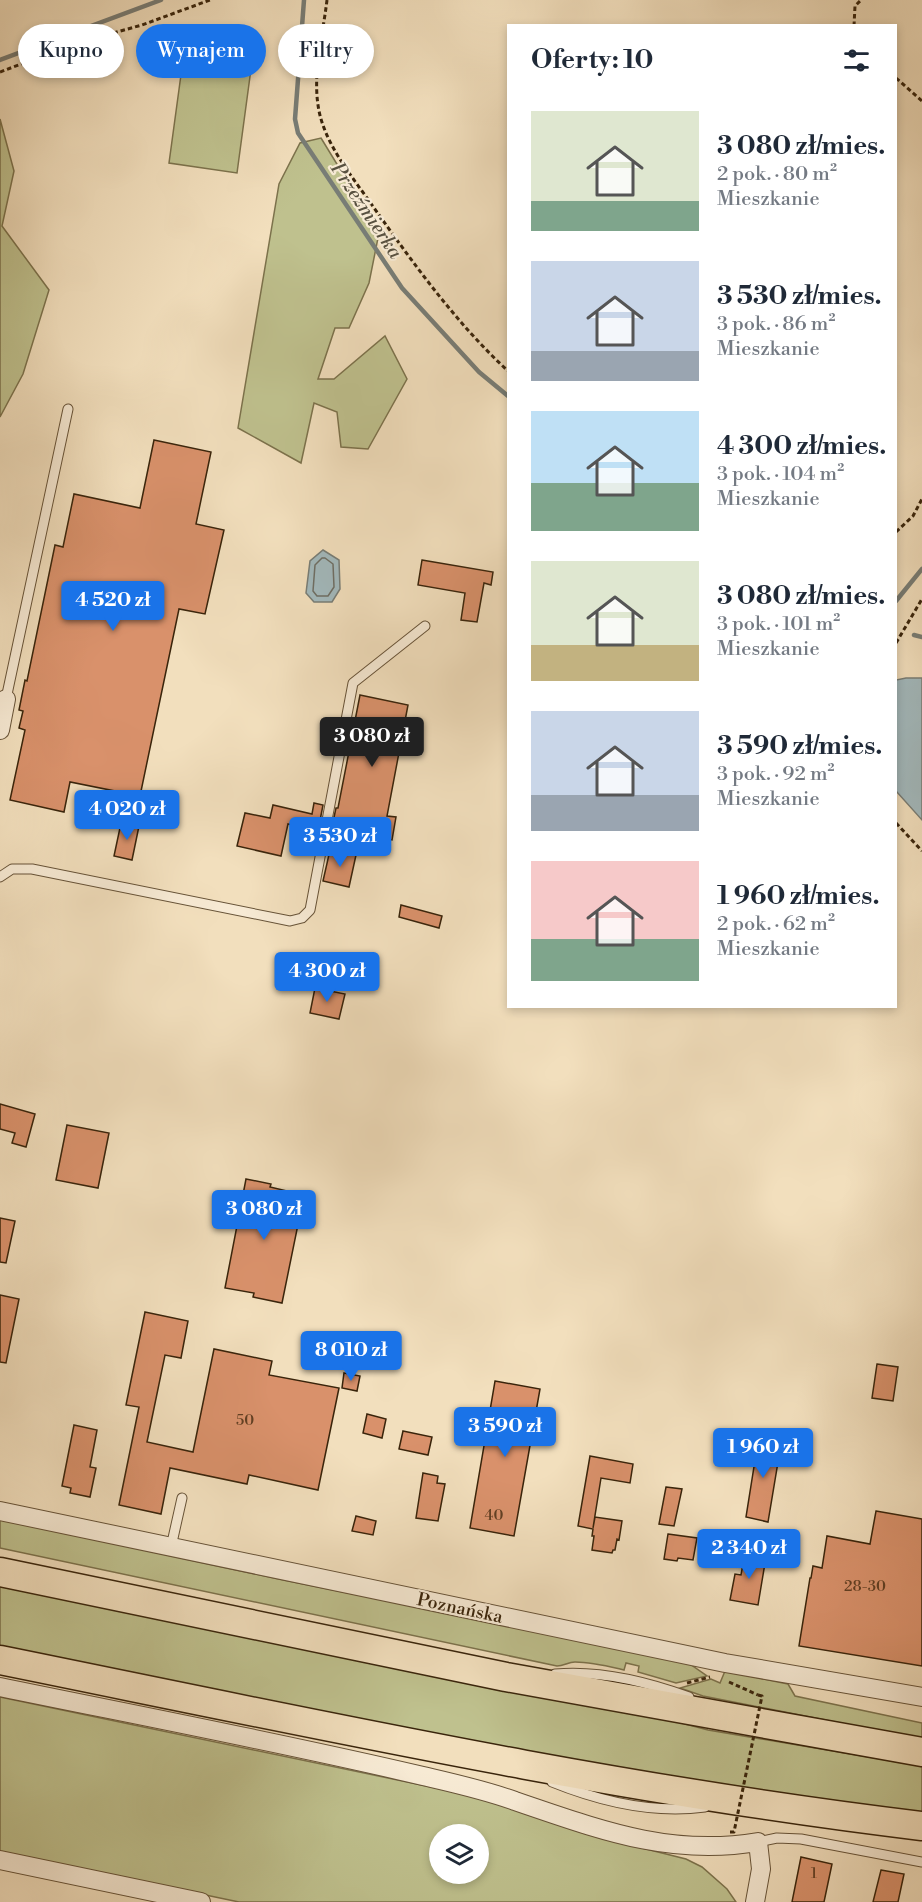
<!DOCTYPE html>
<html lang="pl">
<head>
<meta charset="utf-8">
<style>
  body { margin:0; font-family:"Libre Bodoni",serif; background:#f2f2f3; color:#1f2937; height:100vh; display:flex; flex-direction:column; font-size:22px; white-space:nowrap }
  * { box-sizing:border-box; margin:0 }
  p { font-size:20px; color:#747a83 }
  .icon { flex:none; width:33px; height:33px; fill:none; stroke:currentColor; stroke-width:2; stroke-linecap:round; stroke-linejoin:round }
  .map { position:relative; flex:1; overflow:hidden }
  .drawer { position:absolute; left:507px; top:24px; width:390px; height:984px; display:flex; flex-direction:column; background:#fff; border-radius:0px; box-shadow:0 3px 9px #0003 }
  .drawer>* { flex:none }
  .guide { position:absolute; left:18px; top:24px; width:399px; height:54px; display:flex; gap:12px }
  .buttons { position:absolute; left:429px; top:1824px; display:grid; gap:12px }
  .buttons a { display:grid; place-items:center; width:60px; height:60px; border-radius:50%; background:#fff; box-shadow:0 3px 9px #0003; font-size:30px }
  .price { position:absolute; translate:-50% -51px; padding:0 14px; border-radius:6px; background:#1a73e8; color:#fff; font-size:20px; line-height:39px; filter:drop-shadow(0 2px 3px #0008) }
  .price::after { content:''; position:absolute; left:50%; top:36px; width:18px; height:14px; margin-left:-9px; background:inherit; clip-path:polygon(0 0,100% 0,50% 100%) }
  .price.current { background:#222; color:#fff }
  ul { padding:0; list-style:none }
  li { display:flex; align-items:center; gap:18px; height:150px; padding:0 24px }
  li span { display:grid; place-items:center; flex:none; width:168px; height:120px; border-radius:0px; color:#555 }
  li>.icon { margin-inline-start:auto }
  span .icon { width:72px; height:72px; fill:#fffc; stroke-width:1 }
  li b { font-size:26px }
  h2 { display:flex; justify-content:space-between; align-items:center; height:72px; padding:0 24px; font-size:26px }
  .pill { padding:0 21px; border-radius:27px; background:#fff; box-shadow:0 3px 9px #0003; font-size:21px; line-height:54px }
  .pill.current { background:#1a73e8; color:#fff }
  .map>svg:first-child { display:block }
  .green { fill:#bfc18e; stroke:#7c724c; stroke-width:1.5; fill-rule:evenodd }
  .water { fill:#a2b9bd; stroke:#787d76; stroke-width:1.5 }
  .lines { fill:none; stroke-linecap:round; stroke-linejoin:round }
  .shore { stroke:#6e6e64; stroke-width:1.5 }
  .stream { stroke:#787d76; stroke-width:4.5 }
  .building { fill:#d9916b; stroke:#39240b; stroke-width:1.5 }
  .service-casing { stroke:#675338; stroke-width:11 }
  .minor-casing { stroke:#675338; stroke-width:20 }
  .primary-casing { stroke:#39240b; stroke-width:31 }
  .path { stroke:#39240b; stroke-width:3; stroke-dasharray:4.5 3; stroke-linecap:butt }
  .service { stroke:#f7ead4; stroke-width:9 }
  .minor { stroke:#f7ead4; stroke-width:18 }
  .primary { stroke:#f2dfbd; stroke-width:28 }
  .path-bridge { stroke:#39240b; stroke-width:3; stroke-dasharray:4.5 3; stroke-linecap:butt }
  .labels { text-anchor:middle; stroke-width:4.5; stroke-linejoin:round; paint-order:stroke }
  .number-label { font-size:15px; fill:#613f23 }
  .street-label { font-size:18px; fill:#39240b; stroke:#f7ead4 }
  .water-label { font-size:20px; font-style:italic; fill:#585140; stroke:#f7ead4 }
</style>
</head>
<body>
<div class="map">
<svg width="922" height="1902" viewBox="0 0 922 1902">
  <rect width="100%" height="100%" fill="#f2dfbd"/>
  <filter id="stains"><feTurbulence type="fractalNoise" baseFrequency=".00333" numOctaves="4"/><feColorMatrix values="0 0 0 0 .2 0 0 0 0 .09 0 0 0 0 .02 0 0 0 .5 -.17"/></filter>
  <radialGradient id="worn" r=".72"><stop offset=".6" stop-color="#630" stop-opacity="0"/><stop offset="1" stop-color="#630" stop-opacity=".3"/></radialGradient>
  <g class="green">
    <polygon points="183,60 251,69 237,173 169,163"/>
    <polygon points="0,119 14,171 2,226 49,290 23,374 0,417"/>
    <polygon points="321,138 379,233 369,283 349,328 335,328 318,379 334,379 385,336 407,379 368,449 341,447 337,412 314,403 301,463 238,428 279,184 300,143"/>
    <path d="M 0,1519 L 283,1580 L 684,1660 L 707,1676 L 676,1683 L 638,1672 L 639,1666 L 626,1663 L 624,1670 C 607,1666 592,1662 575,1662 C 568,1662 564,1666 557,1666 L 0,1548 Z"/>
    <polygon points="0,1578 647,1714 708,1730 922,1766 922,1814 666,1778 0,1651"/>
    <polygon points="725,1671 788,1684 795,1696 922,1723 922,1739 703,1696 680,1688 711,1679 720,1683"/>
    <path d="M 0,1697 L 479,1797 L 606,1839 L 686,1859 L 702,1867 L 727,1889 L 736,1902 L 239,1902 L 0,1852 ZM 440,1834 L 478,1834 L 478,1874 L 440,1874 Z"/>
  </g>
  <g class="water">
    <polygon points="323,550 339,560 340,589 332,602 314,602 306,593 310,561"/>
    <polygon points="906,678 922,678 922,820 896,791 896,680"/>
  </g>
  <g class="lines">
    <polygon class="shore" points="322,558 325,558 333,564 334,587 328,596 317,596 313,591 315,565"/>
    <g class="stream">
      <polyline points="304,0 295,119 298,133 402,288 479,372 508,396"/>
      <polyline points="0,60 161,0"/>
      <polyline points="896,601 922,569"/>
      <polyline points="914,635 922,637"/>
    </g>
  </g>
  <g class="building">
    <polygon points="154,440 211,452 196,524 224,530 205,614 179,609 140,796 70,782 64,812 10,800 25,730 19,728 23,711 19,710 25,680 27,681 55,545 63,547 74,494 140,508"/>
    <polygon points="422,560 493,572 491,585 484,583 477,622 461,620 465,593 418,585"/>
    <polygon points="360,695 408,705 387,816 396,817 392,840 359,834 360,827 333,822 336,808 338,808"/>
    <polygon points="314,803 323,805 318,831 288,824 281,856 237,846 245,813 270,818 273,805 312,814"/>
    <polygon points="121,823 139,826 132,860 114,856"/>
    <polygon points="330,850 356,855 349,887 323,881"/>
    <polygon points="401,905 442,916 439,928 399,917"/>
    <polygon points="315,988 345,994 339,1019 310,1013"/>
    <polygon points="0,1104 35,1114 26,1147 12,1143 15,1133 0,1129"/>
    <polygon points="67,1125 109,1133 98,1188 56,1180"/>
    <polygon points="246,1179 271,1184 270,1187 304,1195 282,1303 253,1297 254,1293 225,1288"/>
    <polygon points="0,1218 15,1221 6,1263 0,1262"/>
    <polygon points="0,1295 19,1299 6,1363 0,1362"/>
    <polygon points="145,1312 188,1321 181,1358 165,1355 147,1442 193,1452 214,1349 272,1361 269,1375 339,1388 318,1490 249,1475 247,1484 170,1468 161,1514 119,1505 139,1407 126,1405"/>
    <polygon points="877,1364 898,1367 893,1401 872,1398"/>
    <polygon points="344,1373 360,1376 357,1391 342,1388"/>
    <polygon points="495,1381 540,1389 514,1536 470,1528"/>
    <polygon points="367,1414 386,1419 382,1438 363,1433"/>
    <polygon points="74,1425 97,1430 90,1467 96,1468 90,1497 70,1493 71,1488 62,1486"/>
    <polygon points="403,1431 432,1437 428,1455 399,1449"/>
    <polygon points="751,1439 781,1444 768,1522 746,1517 756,1454 748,1452"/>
    <polygon points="590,1456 633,1464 630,1483 601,1478 593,1528 595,1517 622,1521 619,1540 617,1539 615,1550 613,1550 612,1553 592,1550 594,1536 592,1536 593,1529 578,1526"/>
    <polygon points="423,1473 438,1476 437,1483 445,1484 438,1521 416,1518"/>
    <polygon points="666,1487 682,1489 674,1526 659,1524"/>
    <polygon points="876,1511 922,1519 922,1666 799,1646 810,1578 811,1578 813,1566 822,1568 827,1536 870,1544"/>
    <polygon points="356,1516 376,1521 373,1535 352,1531"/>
    <polygon points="668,1534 697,1538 693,1560 678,1558 677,1561 664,1559"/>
    <polygon points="745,1553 766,1557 758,1605 730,1600 735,1574 741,1575"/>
    <polygon points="801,1857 832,1864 824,1902 792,1902"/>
    <polygon points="881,1870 904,1874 898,1902 873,1902"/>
  </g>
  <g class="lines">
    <g class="service-casing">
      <g id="service">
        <polyline points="6,699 68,409"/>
        <polyline points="0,877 12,869 32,869 290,921 302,918 310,910 353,683 425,626"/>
        <polyline points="171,1547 182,1498"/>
        <path d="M 555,1674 C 599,1670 648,1682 689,1697"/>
        <path d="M 552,1782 C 599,1801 653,1814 705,1807"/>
        <polyline points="758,1842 777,1838 801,1839 922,1862"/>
      </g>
    </g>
    <g class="minor-casing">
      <g id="minor">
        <polyline points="0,730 6,699"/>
        <polyline points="0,1511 725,1663 922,1697"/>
        <path d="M 0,1687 C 141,1716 283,1743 423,1776 C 453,1783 485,1790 515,1801 C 598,1829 669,1857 758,1842 L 761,1869 L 755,1902"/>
        <polyline points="0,1860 201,1902"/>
      </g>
    </g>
    <g class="primary-casing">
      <g id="primary">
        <polyline points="0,1572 506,1677 922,1752"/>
        <path d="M 0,1660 C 306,1722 611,1789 922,1826"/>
      </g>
    </g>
    <g class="path">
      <path d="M 327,0 C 323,34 313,71 318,105 C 323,142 351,175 372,205 C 413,263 456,323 508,371"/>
      <polyline points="854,26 855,6 861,0"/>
      <polyline points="0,72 77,43 142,25 210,0"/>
      <polyline points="896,78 922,101"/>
      <polyline points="896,532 913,516 922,499"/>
      <polyline points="896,643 922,599"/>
      <polyline points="896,823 922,851"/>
      <polyline points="729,1682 758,1695"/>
      <polyline points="687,1683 710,1677"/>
    </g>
    <use href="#service" class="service"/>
    <use href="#minor" class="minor"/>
    <use href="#primary" class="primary"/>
    <polyline class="path-bridge" points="730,1832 734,1832 762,1696 758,1695"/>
  </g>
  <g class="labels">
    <g class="number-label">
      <text x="245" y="1425">50</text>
      <text x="494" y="1520">40</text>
      <text x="865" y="1591">28-30</text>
      <text x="814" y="1878">1</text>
    </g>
    <g class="street-label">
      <text transform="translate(460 1608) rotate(12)" y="6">Poznańska</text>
    </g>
    <g class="water-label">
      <text transform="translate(367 210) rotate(56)" y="7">Przeźmierka</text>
    </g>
  </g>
  <rect width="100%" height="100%" filter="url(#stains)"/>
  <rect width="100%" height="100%" fill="url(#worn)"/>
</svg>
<div class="buttons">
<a><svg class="icon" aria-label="layers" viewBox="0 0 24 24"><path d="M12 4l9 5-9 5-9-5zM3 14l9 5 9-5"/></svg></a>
</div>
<b class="price" style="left:113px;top:632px">4 520 zł</b>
<b class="price current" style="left:372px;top:768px">3 080 zł</b>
<b class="price" style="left:127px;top:841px">4 020 zł</b>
<b class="price" style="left:340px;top:868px">3 530 zł</b>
<b class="price" style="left:327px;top:1003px">4 300 zł</b>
<b class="price" style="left:264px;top:1241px">3 080 zł</b>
<b class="price" style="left:351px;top:1382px">8 010 zł</b>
<b class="price" style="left:505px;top:1458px">3 590 zł</b>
<b class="price" style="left:763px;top:1479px">1 960 zł</b>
<b class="price" style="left:749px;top:1580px">2 340 zł</b>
<div class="guide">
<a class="pill">Kupno</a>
<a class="pill current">Wynajem</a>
<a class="pill">Filtry</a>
</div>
<section class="drawer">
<h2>Oferty: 10<svg class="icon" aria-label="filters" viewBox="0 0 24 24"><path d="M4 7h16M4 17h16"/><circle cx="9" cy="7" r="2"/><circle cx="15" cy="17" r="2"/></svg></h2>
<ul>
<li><span style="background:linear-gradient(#dfe7d0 75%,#7fa58c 0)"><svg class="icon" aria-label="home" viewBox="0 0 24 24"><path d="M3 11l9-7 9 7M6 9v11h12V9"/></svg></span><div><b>3 080 zł/mies.</b><p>2 pok. · 80 m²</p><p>Mieszkanie</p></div></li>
<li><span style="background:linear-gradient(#c9d6e8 75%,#9aa5b1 0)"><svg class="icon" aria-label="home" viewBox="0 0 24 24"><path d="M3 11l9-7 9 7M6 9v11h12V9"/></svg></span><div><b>3 530 zł/mies.</b><p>3 pok. · 86 m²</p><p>Mieszkanie</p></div></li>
<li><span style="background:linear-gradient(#bfe0f5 60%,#7fa58c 0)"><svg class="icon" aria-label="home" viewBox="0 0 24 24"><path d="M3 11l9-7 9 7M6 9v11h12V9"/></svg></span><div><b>4 300 zł/mies.</b><p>3 pok. · 104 m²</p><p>Mieszkanie</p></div></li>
<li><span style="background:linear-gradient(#dfe7d0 70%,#c2b280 0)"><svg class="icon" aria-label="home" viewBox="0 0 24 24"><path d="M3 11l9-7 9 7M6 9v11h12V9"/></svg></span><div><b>3 080 zł/mies.</b><p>3 pok. · 101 m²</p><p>Mieszkanie</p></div></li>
<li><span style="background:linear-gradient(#c9d6e8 70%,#9aa5b1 0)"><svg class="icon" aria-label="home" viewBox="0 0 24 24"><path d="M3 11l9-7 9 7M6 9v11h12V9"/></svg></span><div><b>3 590 zł/mies.</b><p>3 pok. · 92 m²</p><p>Mieszkanie</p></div></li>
<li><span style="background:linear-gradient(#f6c9c9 65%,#7fa58c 0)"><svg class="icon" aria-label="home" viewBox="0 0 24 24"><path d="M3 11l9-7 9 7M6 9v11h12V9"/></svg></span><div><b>1 960 zł/mies.</b><p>2 pok. · 62 m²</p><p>Mieszkanie</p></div></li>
</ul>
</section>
</div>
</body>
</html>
